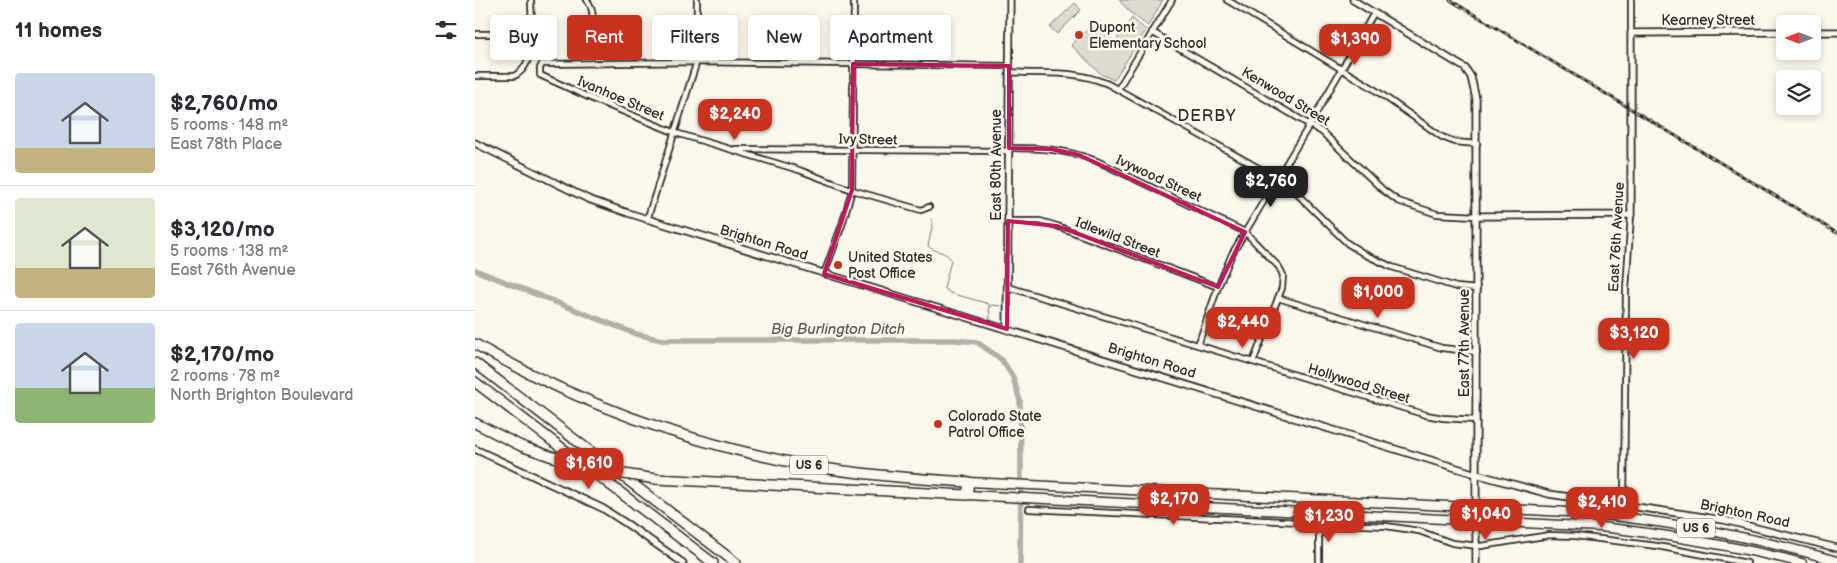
<!DOCTYPE html>
<html lang="en">
<head>
<meta charset="utf-8">
<style>
  body { margin:0; font-family:"Balsamiq Sans",sans-serif; background:#f7f7f7; color:#2b2b33; height:100vh; display:flex; flex-direction:column; font-size:19px; white-space:nowrap }
  * { box-sizing:border-box; margin:0 }
  p { font-size:16px; color:#7c7c81 }
  .icon { flex:none; width:28px; height:28px; fill:none; stroke:currentColor; stroke-width:2; stroke-linecap:round; stroke-linejoin:round }
  .map { position:relative; flex:1; overflow:hidden }
  .drawer { display:flex; flex-direction:column; background:#fff; width:475px }
  .drawer>* { flex:none }
  .banner { position:absolute; left:15px; top:15px; width:475px; height:45px; display:flex; gap:10px }
  .needle { width:32px; rotate:270deg }
  .fabs { position:absolute; left:1301px; top:15px; display:grid; gap:10px }
  .fabs a { display:grid; place-items:center; width:45px; height:45px; border-radius:5px; background:#fff; box-shadow:0 2px 8px #0003; font-size:25px }
  .price { position:absolute; translate:-50% -42px; padding:0 11px; border-radius:10px; background:#c8321e; color:#fff; font-size:16px; line-height:32px; filter:drop-shadow(0 1px 2px #0008) }
  .price::after { content:''; position:absolute; left:50%; top:30px; width:15px; height:11px; margin-left:-8px; background:inherit; clip-path:polygon(0 0,100% 0,50% 100%) }
  .price.current { background:#222; color:#fff }
  ul { padding:0; list-style:none }
  li { display:flex; align-items:center; gap:15px; height:125px; padding:0 15px }
  li+li { border-top:1px solid #e1e1e2 }
  li span { display:grid; place-items:center; flex:none; width:140px; height:100px; border-radius:5px; color:#555 }
  li>.icon { margin-inline-start:auto }
  span .icon { width:60px; height:60px; fill:#fffc; stroke-width:1 }
  li b { font-size:21px }
  h2 { display:flex; justify-content:space-between; align-items:center; height:60px; padding:0 15px; font-size:21px }
  .tag { padding:0 18px; border-radius:5px; background:#fff; box-shadow:0 2px 8px #0003; font-size:18px; line-height:45px }
  .tag.current { background:#c8321e; color:#fff }
  main { display:flex; flex:1; min-height:0 }
  .map>svg:first-child { display:block }
  .green { fill:#dddad0; stroke:#84827e }
  .lines { fill:none; stroke-linecap:round; stroke-linejoin:round }
  .stream { stroke:#7b7a75; stroke-width:1 }
  .canal { stroke:#b1afa7; stroke-width:5.5 }
  .minor-casing { stroke:#2b2b2b; stroke-width:8 }
  .tertiary-casing { stroke:#2b2b2b; stroke-width:9 }
  .trunk-casing { stroke:#2b2b2b; stroke-width:11 }
  .motorway-casing { stroke:#2b2b2b; stroke-width:12 }
  .minor { stroke:#fbf7ec; stroke-width:4.5 }
  .tertiary { stroke:#fbf7ec; stroke-width:5.5 }
  .trunk { stroke:#fbf7ec; stroke-width:8 }
  .motorway { stroke:#fbf7ec; stroke-width:9 }
  .rail-casing { stroke:#2b2b2b; stroke-width:3 }
  .rail { stroke:#fbf7ec; stroke-width:1; stroke-dasharray:4; stroke-linecap:butt }
  .motorway-bridge-casing { stroke:#2b2b2b; stroke-width:12; stroke-linecap:butt }
  .motorway-bridge { stroke:#fbf7ec; stroke-width:9 }
  .marked { fill:none; stroke:#c2185b; stroke-width:4; stroke-linejoin:round }
  .poi-dot { fill:#c8321e; stroke:#fbf7ec; stroke-width:2 }
  .labels { text-anchor:middle; stroke-width:5; stroke-linejoin:round; paint-order:stroke }
  .shield { fill:#fbf7ec; stroke:#696865; stroke-width:1 }
  .shield-label { font-size:12px; font-weight:bold; fill:#2b2b2b }
  .street-label { font-size:14px; fill:#2b2b2b; stroke:#fbf7ec }
  .poi-label { font-size:14px; fill:#2b2b2b; stroke:#fbf7ec; text-anchor:start }
  .water-label { font-size:15px; font-style:italic; fill:#5a5956; stroke:#fbf7ec }
  .quarter-label { font-size:16px; letter-spacing:1px; fill:#2b2b2b; stroke:#fbf7ec }
</style>
</head>
<body>
<main>
<section class="drawer">
<h2>11 homes<svg class="icon" aria-label="filters" viewBox="0 0 24 24"><path d="M4 7h16M4 17h16"/><circle cx="9" cy="7" r="2"/><circle cx="15" cy="17" r="2"/></svg></h2>
<ul>
<li><span style="background:linear-gradient(#c9d6e8 75%,#c2b280 0)"><svg class="icon" aria-label="home" viewBox="0 0 24 24"><path d="M3 11l9-7 9 7M6 9v11h12V9"/></svg></span><div><b>$2,760/mo</b><p>5 rooms · 148 m²</p><p>East 78th Place</p></div></li>
<li><span style="background:linear-gradient(#dfe7d0 70%,#c2b280 0)"><svg class="icon" aria-label="home" viewBox="0 0 24 24"><path d="M3 11l9-7 9 7M6 9v11h12V9"/></svg></span><div><b>$3,120/mo</b><p>5 rooms · 138 m²</p><p>East 76th Avenue</p></div></li>
<li><span style="background:linear-gradient(#c9d6e8 65%,#8fb573 0)"><svg class="icon" aria-label="home" viewBox="0 0 24 24"><path d="M3 11l9-7 9 7M6 9v11h12V9"/></svg></span><div><b>$2,170/mo</b><p>2 rooms · 78 m²</p><p>North Brighton Boulevard</p></div></li>
</ul>
</section>
<div class="map">
<svg width="1362" height="563" viewBox="0 0 1362 563">
  <rect width="100%" height="100%" fill="#fbf7ec"/>
  <filter id="ink" filterUnits="userSpaceOnUse"><feTurbulence type="fractalNoise" baseFrequency=".02" numOctaves="2"/><feDisplacementMap in="SourceGraphic" scale="10" xChannelSelector="R" yChannelSelector="G"/><feConvolveMatrix kernelMatrix="1 2 1 2 8 2 1 2 1" color-interpolation-filters="sRGB"/></filter>
  <g filter="url(#ink)">
    <g class="green">
      <polygon points="644,0 688,0 673,26 657,14"/>
      <polygon points="600,3 606,10 582,34 575,27"/>
      <polygon points="657,18 671,30 639,80 626,74 596,45 619,24 640,42"/>
    </g>
    <g class="lines">
      <g class="stream">
        <path d="M 456,219 L 458,223 L 453,246 C 460,253 471,250 476,260 L 469,288 L 475,293 L 511,303 L 514,304 L 515,319"/>
        <polyline points="514,307 517,305 525,306"/>
      </g>
      <polyline class="canal" points="0,270 161,334 187,340 480,340 502,342 527,360 538,377 545,401 546,463 545,563"/>
      <g class="minor-casing">
        <g id="minor">
          <polyline points="752,0 896,87 967,137 980,142 1002,144"/>
          <polyline points="677,32 847,132 908,190 923,201 962,214 1002,216"/>
          <path d="M 112,33 C 119,22 120,11 112,0"/>
          <polyline points="1156,33 1156,0"/>
          <polyline points="0,34 56,34"/>
          <path d="M 534,72 C 571,75 598,69 633,84 L 807,181 L 816,188 L 872,243 L 891,255 L 917,267 L 981,287 L 1002,289"/>
          <path d="M 0,76 L 39,76 C 63,65 56,22 56,0"/>
          <polyline points="643,89 697,0"/>
          <path d="M 534,148 C 568,148 589,149 622,161 L 770,232 L 804,267 L 808,275 L 807,288 L 778,362"/>
          <polyline points="260,149 534,151"/>
          <polyline points="454,207 446,210 377,190 324,170 201,133 120,100 65,75 65,68 67,64 222,62 534,66"/>
          <polyline points="172,220 221,64 222,0"/>
          <polyline points="533,221 565,221 582,226 743,287"/>
          <polyline points="349,274 367,225 377,190 379,0"/>
          <polyline points="533,287 951,415 968,418 1001,420"/>
          <polyline points="803,298 967,348 1002,352"/>
          <polyline points="723,345 743,287 757,254 835,124 899,13"/>
          <polyline points="1149,505 1151,289 1156,215"/>
          <polyline points="554,509 911,526 944,531 977,543 995,545 1006,546 1075,535 1100,536 1182,546 1272,563"/>
          <polyline points="844,523 844,563"/>
        </g>
      </g>
      <g class="tertiary-casing">
        <g id="tertiary">
          <polyline points="878,0 990,68 996,77 1001,99 1001,563"/>
          <polyline points="1338,32 1362,32"/>
          <polyline points="0,143 113,199 153,213 1001,474 1074,494 1249,520 1362,548"/>
          <polyline points="1002,216 1156,215 1156,33 1310,32"/>
          <polyline points="532,329 535,0"/>
          <polyline points="0,449 127,508 152,524 208,563"/>
        </g>
      </g>
      <g class="trunk-casing">
        <g id="trunk">
          <path d="M 494,482 L 1112,513 C 1197,522 1280,537 1362,561"/>
          <path d="M 492,495 L 1126,527 C 1194,535 1261,546 1327,563"/>
        </g>
      </g>
      <g class="motorway-casing">
        <g id="motorway">
          <path d="M 0,344 C 103,404 219,445 336,466 C 388,475 441,479 494,482 L 492,495 L 181,479"/>
          <polyline points="0,363 261,563"/>
          <polyline points="0,382 238,563"/>
          <polyline points="0,423 46,446 75,456"/>
        </g>
      </g>
      <use href="#minor" class="minor"/>
      <use href="#tertiary" class="tertiary"/>
      <use href="#trunk" class="trunk"/>
      <use href="#motorway" class="motorway"/>
      <g class="rail-casing">
        <polyline id="rail" points="975,0 1362,233"/>
      </g>
      <use href="#rail" class="rail"/>
      <g class="motorway-bridge-casing">
        <polyline id="motorway-bridge" points="75,456 123,470 181,479"/>
      </g>
      <use href="#motorway-bridge" class="motorway-bridge"/>
    </g>
  </g>
  <path class="marked" d="M 378,64 L 534,66 L 534,148 L 576,149 L 604,155 L 770,232 L 743,287 L 582,226 L 533,221 L 532,329 L 349,274 L 377,190 Z"/>
  <g class="poi-dot">
    <circle cx="604" cy="35" r="5"/>
    <circle cx="363" cy="265" r="5"/>
    <circle cx="463" cy="424" r="5"/>
  </g>
  <g class="labels">
    <g class="shield">
      <rect x="315" y="455.5" width="38" height="19" rx="4"/>
      <rect x="1202" y="518.5" width="38" height="19" rx="4"/>
    </g>
    <g class="shield-label">
      <text x="334" y="469">US 6</text>
      <text x="1221" y="532">US 6</text>
    </g>
    <g class="street-label">
      <text x="1233" y="25">Kearney Street</text>
      <text transform="translate(811 96) rotate(31)" y="5">Kenwood Street</text>
      <text transform="translate(146 98) rotate(23)" y="5">Ivanhoe Street</text>
      <text transform="translate(393 139) rotate(1)" y="5">Ivy Street</text>
      <text transform="translate(521 165) rotate(-90)" y="5">East 80th Avenue</text>
      <text transform="translate(684 178) rotate(25)" y="5">Ivywood Street</text>
      <text transform="translate(643 237) rotate(21)" y="5">Idlewild Street</text>
      <text transform="translate(1141 237) rotate(-87)" y="5">East 76th Avenue</text>
      <text transform="translate(289 242) rotate(17)" y="5">Brighton Road</text>
      <text transform="translate(989 343) rotate(-90)" y="5">East 77th Avenue</text>
      <text transform="translate(677 360) rotate(17)" y="5">Brighton Road</text>
      <text transform="translate(884 383) rotate(17)" y="5">Hollywood Street</text>
      <text transform="translate(1270 513) rotate(12)" y="5">Brighton Road</text>
    </g>
    <g class="poi-label">
      <text x="614" y="32">Dupont<tspan x="614" dy="16">Elementary School</tspan></text>
      <text x="373" y="262">United States<tspan x="373" dy="16">Post Office</tspan></text>
      <text x="473" y="421">Colorado State<tspan x="473" dy="16">Patrol Office</tspan></text>
    </g>
    <g class="water-label">
      <text x="363" y="334">Big Burlington Ditch</text>
    </g>
    <g class="quarter-label">
      <text x="732" y="121">DERBY</text>
    </g>
  </g>
</svg>
<div class="fabs">
<a><svg class="needle" viewBox="-14 -14 28 28"><path d="M0-13l5 13h-10z" fill="#e53935"/><path d="M0 13l5-13h-10z" fill="#7c7c81"/></svg></a>
<a><svg class="icon" aria-label="layers" viewBox="0 0 24 24"><path d="M12 4l9 5-9 5-9-5zM3 14l9 5 9-5"/></svg></a>
</div>
<b class="price" style="left:880px;top:66px">$1,390</b>
<b class="price" style="left:260px;top:141px">$2,240</b>
<b class="price current" style="left:796px;top:208px">$2,760</b>
<b class="price" style="left:903px;top:319px">$1,000</b>
<b class="price" style="left:768px;top:349px">$2,440</b>
<b class="price" style="left:1159px;top:360px">$3,120</b>
<b class="price" style="left:114px;top:490px">$1,610</b>
<b class="price" style="left:699px;top:526px">$2,170</b>
<b class="price" style="left:1127px;top:529px">$2,410</b>
<b class="price" style="left:1011px;top:541px">$1,040</b>
<b class="price" style="left:854px;top:543px">$1,230</b>
<div class="banner">
<a class="tag">Buy</a>
<a class="tag current">Rent</a>
<a class="tag">Filters</a>
<a class="tag">New</a>
<a class="tag">Apartment</a>
</div>
</div>
</main>
</body>
</html>
